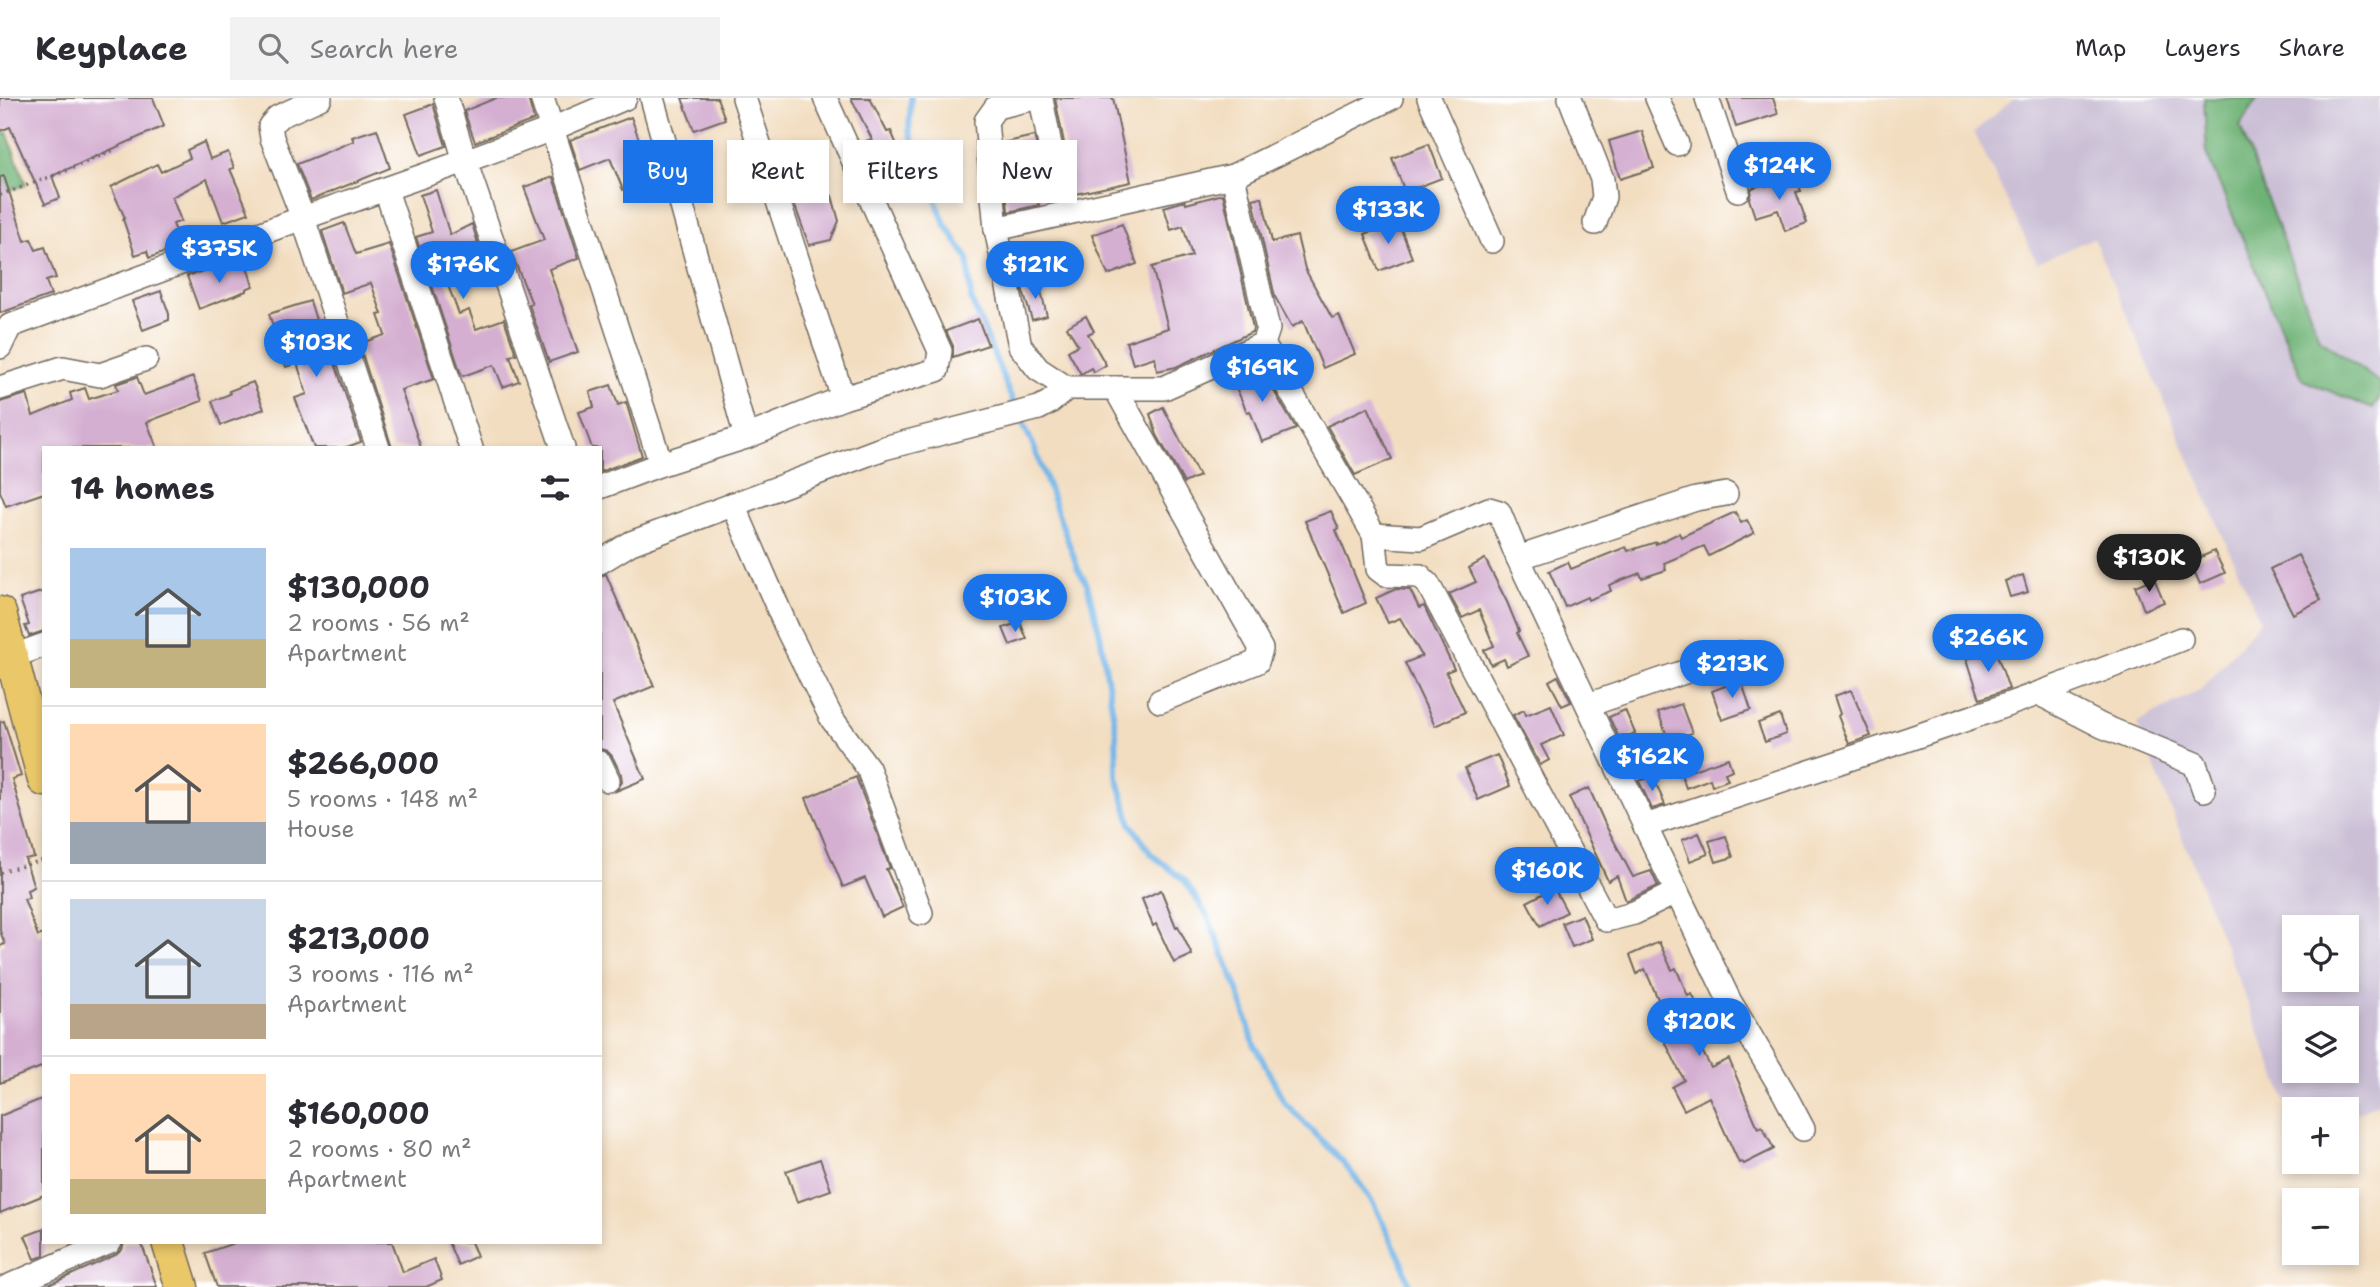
<!DOCTYPE html>
<html lang="en">
<head>
<meta charset="utf-8">
<style>
  body { margin:0; font-family:"Shantell Sans",sans-serif; background:#f2f2f3; color:#2b2b33; height:100vh; display:flex; flex-direction:column; font-size:26px; white-space:nowrap }
  * { box-sizing:border-box; margin:0 }
  p { font-size:23px; color:#7c7c81 }
  .icon { flex:none; width:38px; height:38px; fill:none; stroke:currentColor; stroke-width:2; stroke-linecap:round; stroke-linejoin:round }
  .map { position:relative; flex:1; overflow:hidden }
  .side { position:absolute; left:42px; top:348px; width:560px; height:798px; display:flex; flex-direction:column; background:#fff; border-radius:0px; box-shadow:0 4px 10px #0003 }
  .side>* { flex:none }
  .banner { position:absolute; left:623px; top:42px; width:665px; height:63px; display:flex; gap:14px }
  .controls { position:absolute; left:2282px; top:817px; display:grid; gap:14px }
  .controls a { display:grid; place-items:center; width:77px; height:77px; border-radius:0px; background:#fff; box-shadow:0 4px 10px #0003; font-size:35px }
  .price { position:absolute; translate:-50% -60px; padding:0 16px; border-radius:24px; background:#1a73e8; color:#fff; font-size:23px; line-height:46px; filter:drop-shadow(0 2px 4px #0008) }
  .price::after { content:''; position:absolute; left:50%; top:42px; width:21px; height:16px; margin-left:-10px; background:inherit; clip-path:polygon(0 0,100% 0,50% 100%) }
  .price.selected { background:#222; color:#fff }
  ul { padding:0; list-style:none }
  li { display:flex; align-items:center; gap:21px; height:175px; padding:0 28px }
  li+li { border-top:2px solid #e1e1e2 }
  li span { display:grid; place-items:center; flex:none; width:196px; height:140px; border-radius:0px; color:#555 }
  li>.icon { margin-inline-start:auto }
  span .icon { width:84px; height:84px; fill:#fffc; stroke-width:1 }
  li b { font-size:30px }
  h2 { display:flex; justify-content:space-between; align-items:center; height:84px; padding:0 28px; font-size:30px }
  .pill { padding:0 24px; border-radius:0px; background:#fff; box-shadow:0 4px 10px #0003; font-size:24px; line-height:63px }
  .pill.selected { background:#1a73e8; color:#fff }
  header { display:flex; align-items:center; gap:42px; box-sizing:border-box; height:98px; padding:0 35px; background:#fff; border-bottom:2px solid #e1e1e2 }
  header strong { font-size:33px }
  nav { display:flex; gap:38px; margin-inline-start:auto; font-size:24px }
  .search { width:490px; height:63px; background:#f2f2f3; display:flex; align-items:center; gap:18px; box-sizing:border-box; padding:0 24px; border-radius:0px; color:#7c7c81; font-size:26px }
  .map>svg:first-child { display:block }
  .industrial { fill:#cbbfd5; fill-rule:evenodd }
  .forest { fill:#6eb276; stroke:#4c6e50; stroke-width:2 }
  .lines { fill:none; stroke-linecap:round; stroke-linejoin:round }
  .stream { stroke:#74b6e8; stroke-width:6 }
  .building { fill:#d4afd1 }
  .minor-casing { stroke:#71695f; stroke-width:26 }
  .highway-casing { stroke:#71695f; stroke-width:35 }
  .path { stroke:#71695f; stroke-width:3.5; stroke-dasharray:2 5; stroke-linecap:butt }
  .minor { stroke:#fff; stroke-width:23 }
  .highway { stroke:#eac769; stroke-width:32 }
</style>
</head>
<body>
<header>
<strong>Keyplace</strong>
<div class="search"><svg class="icon" aria-label="search" viewBox="0 0 24 24"><circle cx="10" cy="10" r="6"/><path d="M15 15l6 6"/></svg>Search here</div>
<nav><a>Map</a><a>Layers</a><a>Share</a></nav>
</header>
<div class="map">
<svg width="2380" height="1189" viewBox="0 0 2380 1189">
  <rect width="100%" height="100%" fill="#fff"/>
  <filter id="ink" filterUnits="userSpaceOnUse"><feTurbulence type="fractalNoise" baseFrequency=".0143" numOctaves="2"/><feDisplacementMap in="SourceGraphic" scale="14" xChannelSelector="R" yChannelSelector="G"/><feConvolveMatrix kernelMatrix="1 2 1 2 8 2 1 2 1" color-interpolation-filters="sRGB"/></filter>
  <filter id="wash" filterUnits="userSpaceOnUse"><feTurbulence type="fractalNoise" baseFrequency=".00686" numOctaves="4" result="noise"/><feDisplacementMap in="SourceGraphic" scale="28" xChannelSelector="R" yChannelSelector="G"/><feGaussianBlur stdDeviation="1.57" result="paint"/><feColorMatrix in="noise" values="0 0 0 0 0 0 0 0 0 0 0 0 0 0 0 0 0 1.4 0 .05"/><feComposite in="paint" operator="in"/></filter>
  <g filter="url(#wash)">
    <rect width="100%" height="100%" fill="#f2ddc0"/>
    <g class="industrial">
      <path d="M 2014,0 L 2204,0 L 2207,57 L 2303,282 L 2373,311 L 2380,299 L 2380,1004 L 2347,1020 L 2347,1012 L 2294,1012 L 2294,1023 L 2137,625 L 2203,590 L 2260,523 L 2093,140 L 2037,165 L 1974,34 ZM 2294,830 L 2347,830 L 2347,882 L 2294,882 ZM 2294,920 L 2347,920 L 2347,973 L 2294,973 Z"/>
      <polygon points="2258,0 2380,0 2380,285 2319,241 2240,28"/>
    </g>
    <g class="forest">
      <polygon points="2204,0 2258,0 2240,28 2319,240 2380,285 2380,299 2373,311 2303,282 2207,57"/>
      <polygon points="7,34 26,87 0,95 0,37"/>
    </g>
    <g class="lines">
      <g class="stream">
        <polyline points="911,0 909,33 945,126 968,161 971,201 1016,311"/>
        <polyline points="1021,321 1034,349 1078,471 1087,486 1100,536 1116,634 1117,679 1131,726 1151,756 1185,783 1208,819 1238,892 1254,946 1285,1005 1343,1064 1358,1083 1374,1107 1403,1166 1410,1189"/>
      </g>
    </g>
    <g id="blocks">
      <g class="building">
        <polygon points="0,0 153,0 164,28 52,78 60,100 45,106 10,29 0,33"/>
        <polygon points="496,0 528,0 534,22 475,44 464,13"/>
        <polygon points="682,0 717,0 725,21 694,32"/>
        <polygon points="851,0 870,0 887,34 891,33 900,54 872,66 863,44 872,41"/>
        <polygon points="1055,0 1113,0 1131,84 1038,104 1039,107 1008,114 1002,45 1034,38 1041,62 1047,65 1060,63 1064,57 1065,50"/>
        <polygon points="1727,0 1773,0 1778,16 1736,29"/>
        <polygon points="433,6 446,48 421,57 406,16"/>
        <polygon points="631,19 653,80 623,92 610,60 580,72 570,42"/>
        <polygon points="377,31 390,70 311,102 297,66 354,43 352,39"/>
        <polygon points="1642,33 1654,70 1620,81 1609,43"/>
        <polygon points="204,44 210,61 228,54 234,70 230,71 249,115 223,124 207,81 172,99 181,123 173,126 182,148 149,160 147,153 135,157 123,121 125,120 111,89 157,66 161,74 190,60 187,52"/>
        <polygon points="1429,46 1442,80 1405,94 1392,60"/>
        <polygon points="1795,77 1801,93 1796,94 1807,125 1785,133 1778,112 1755,119 1749,101 1752,90 1765,86 1766,88"/>
        <polygon points="4,78 25,143 31,141 36,152 45,149 56,180 46,183 51,197 0,215 0,79"/>
        <polygon points="553,79 579,160 549,171 578,254 549,264 529,207 532,206 511,154 544,142 524,89"/>
        <polygon points="816,88 832,98 839,123 831,142 809,147 791,97"/>
        <polygon points="436,92 450,137 472,126 478,145 439,164 459,216 469,212 476,231 504,221 516,256 510,258 519,283 503,289 494,267 463,278 460,273 416,139 432,134 420,97"/>
        <polygon points="1223,96 1253,230 1252,234 1176,269 1157,273 1155,259 1133,266 1126,244 1168,230 1152,169 1192,158 1183,128 1171,132 1164,109 1185,103 1186,106"/>
        <polygon points="1262,99 1272,144 1297,138 1305,171 1332,220 1339,217 1355,256 1323,270 1303,223 1292,229 1275,199 1253,101"/>
        <polygon points="1414,104 1423,118 1409,126 1401,112"/>
        <polygon points="1398,123 1412,160 1379,173 1365,136"/>
        <polygon points="344,125 356,156 389,146 434,281 401,292 421,350 392,350 359,246 385,237 378,217 382,216 371,185 342,195 322,133"/>
        <polygon points="1122,126 1137,166 1108,177 1092,137"/>
        <polygon points="246,165 253,188 246,191 246,193 199,211 187,178 217,169 219,175"/>
        <polygon points="1039,185 1047,218 1032,222 1022,190"/>
        <polygon points="161,193 169,216 169,222 143,232 132,203"/>
        <polygon points="310,203 327,257 332,256 361,344 344,350 314,350 295,300 307,296 297,265 286,269 269,216"/>
        <polygon points="1086,218 1094,233 1088,236 1106,267 1094,274 1091,270 1081,276 1068,253 1078,247 1067,229"/>
        <polygon points="978,221 988,247 953,259 953,248 946,233"/>
        <polygon points="1250,267 1253,278 1263,274 1296,331 1262,344 1250,313 1247,314 1230,276"/>
        <polygon points="137,279 144,297 193,279 202,303 147,324 157,350 44,350 44,395 6,408 0,393 0,304 27,296 33,318 72,302 70,295 85,290 89,301 118,292 116,286"/>
        <polygon points="253,284 264,311 221,327 212,303 230,296 229,293"/>
        <polygon points="611,287 618,307 626,304 642,358 600,374 600,350 592,350 579,314 594,309 590,294"/>
        <polygon points="1163,309 1199,378 1184,385 1157,337 1150,316"/>
        <polygon points="1368,309 1392,361 1355,377 1327,328"/>
        <polygon points="1331,413 1339,431 1336,432 1366,505 1344,515 1305,423"/>
        <polygon points="1735,414 1741,425 1747,422 1754,435 1709,458 1704,448 1664,465 1666,472 1642,480 1640,475 1609,487 1611,493 1588,502 1587,499 1565,509 1549,473 1568,464 1571,471 1626,449 1628,453 1656,444 1656,446 1679,435 1681,439"/>
        <polygon points="2214,453 2225,475 2200,486 2190,464"/>
        <polygon points="2298,457 2321,502 2293,516 2270,471"/>
        <polygon points="1485,461 1507,504 1519,533 1517,535 1528,558 1507,568 1504,561 1491,567 1484,552 1494,548 1479,512 1462,520 1449,496 1476,484 1469,470"/>
        <polygon points="606,476 654,588 613,605 645,681 616,693 622,684 621,676 612,658 607,653 600,651 600,478"/>
        <polygon points="2023,477 2028,494 2010,499 2005,483"/>
        <polygon points="2154,480 2164,504 2144,512 2135,488"/>
        <polygon points="1396,491 1410,492 1419,510 1424,508 1454,571 1446,574 1465,614 1435,628 1405,565 1422,558 1400,520 1388,525 1376,500"/>
        <polygon points="44,493 44,533 29,538 25,528 29,527 20,501"/>
        <polygon points="1020,524 1027,541 1010,547 1003,530"/>
        <polygon points="1995,551 2009,591 1980,601 1967,561"/>
        <polygon points="1558,578 1571,604 1562,608 1549,583"/>
        <polygon points="1741,582 1751,612 1722,622 1712,593"/>
        <polygon points="1851,592 1871,638 1849,646 1838,618 1840,616 1834,598"/>
        <polygon points="1681,606 1692,635 1669,643 1658,614"/>
        <polygon points="1551,607 1564,637 1541,647 1549,662 1540,667 1513,617 1524,612 1526,617"/>
        <polygon points="1625,612 1635,635 1620,642 1609,619"/>
        <polygon points="1780,617 1786,636 1765,644 1758,625"/>
        <polygon points="4,623 21,678 12,681 34,759 25,761 34,789 27,792 29,800 24,801 38,838 44,836 44,968 0,985 0,848 5,846 0,833 0,624"/>
        <polygon points="1497,657 1510,688 1478,702 1465,670"/>
        <polygon points="1728,660 1732,672 1725,675 1728,682 1712,688 1710,681 1686,690 1681,676"/>
        <polygon points="1653,678 1665,707 1652,711 1639,683"/>
        <polygon points="856,679 890,770 886,771 903,809 882,819 865,780 843,789 806,700"/>
        <polygon points="1589,690 1605,726 1633,779 1651,773 1658,788 1626,803 1617,778 1608,783 1569,699"/>
        <polygon points="1699,735 1708,756 1690,763 1682,742"/>
        <polygon points="1726,738 1733,759 1716,764 1709,743"/>
        <polygon points="1554,790 1567,814 1540,828 1527,804"/>
        <polygon points="1161,792 1176,829 1178,828 1192,857 1174,865 1156,826 1153,828 1142,801"/>
        <polygon points="1582,817 1592,841 1572,849 1562,825"/>
        <polygon points="1659,844 1672,872 1676,870 1688,898 1692,896 1704,921 1689,928 1711,970 1729,961 1758,1030 1762,1028 1774,1051 1744,1066 1742,1064 1739,1065 1709,999 1684,1012 1672,989 1684,982 1650,913 1661,908 1645,871 1637,876 1630,857"/>
        <polygon points="44,1000 44,1097 0,1115 0,1018"/>
        <polygon points="820,1061 831,1092 797,1104 786,1073"/>
        <polygon points="44,1131 44,1158 35,1161 25,1138"/>
        <polygon points="124,1144 141,1144 157,1189 44,1189 116,1157 122,1152"/>
        <polygon points="237,1144 392,1144 403,1174 434,1161 442,1182 426,1189 217,1189 205,1155"/>
        <polygon points="448,1144 471,1144 477,1158 458,1167"/>
      </g>
    </g>
  </g>
  <g filter="url(#ink)">
    <use href="#blocks" fill-opacity="0" stroke="#71695f" stroke-width="2"/>
    <g class="lines">
      <g class="minor-casing">
        <g id="minor">
          <polyline points="320,0 278,19 270,28 272,40 303,120 378,350"/>
          <polyline points="446,0 465,63 563,350"/>
          <polyline points="542,0 661,366"/>
          <polyline points="652,0 746,339"/>
          <polyline points="744,0 843,300"/>
          <polyline points="1035,0 996,9 986,23 996,131 1020,248 1038,271 1067,290"/>
          <polyline points="1038,0 1041,1 1051,52"/>
          <polyline points="1429,0 1492,143"/>
          <polyline points="1570,0 1602,81 1604,99 1595,125"/>
          <polyline points="1657,0 1677,46"/>
          <polyline points="1707,0 1738,92"/>
          <polyline points="386,92 471,350"/>
          <polyline points="996,131 1233,78 1391,0"/>
          <polyline points="10,228 286,126 465,63 552,31 625,0"/>
          <polyline points="1263,246 1374,437 1378,471 1386,477 1420,478 1428,486 1606,822 1634,815 1677,794"/>
          <polyline points="0,249 10,228"/>
          <polyline points="0,290 63,270 100,277 146,261"/>
          <polyline points="1115,290 1261,551 1257,564 1160,603"/>
          <polyline points="600,389 661,366 746,339 843,300 937,272 940,253 825,0"/>
          <polyline points="733,406 788,533 832,621 868,670 921,815"/>
          <path d="M 1374,437 L 1421,440 L 1489,411 L 1499,414 L 1518,460 L 1645,728 C 1825,669 2005,612 2181,541"/>
          <polyline points="1518,460 1696,401 1726,396"/>
          <polyline points="600,464 631,445 884,350 1039,310 1050,304 1067,290 1164,290 1263,246 1268,231 1233,78"/>
          <polyline points="11,559 44,547"/>
          <polyline points="2040,596 2102,628 2195,666 2204,692"/>
          <polyline points="1588,607 1740,555"/>
          <polyline points="600,665 608,682"/>
          <polyline points="1645,728 1729,902 1784,995 1803,1031"/>
          <polyline points="7,1189 110,1144"/>
        </g>
      </g>
      <g class="highway-casing">
        <g id="highway">
          <polyline points="0,515 44,682"/>
          <polyline points="168,1144 182,1189"/>
        </g>
      </g>
      <g class="path">
        <polyline points="0,97 66,73 116,51"/>
        <polyline points="0,774 44,762"/>
      </g>
      <use href="#minor" class="minor"/>
      <use href="#highway" class="highway"/>
    </g>
  </g>
</svg>
<div class="controls">
<a><svg class="icon" aria-label="locate" viewBox="0 0 24 24"><circle cx="12" cy="12" r="6"/><path d="M12 2v4M12 18v4M2 12h4M18 12h4"/></svg></a>
<a><svg class="icon" aria-label="layers" viewBox="0 0 24 24"><path d="M12 4l9 5-9 5-9-5zM3 14l9 5 9-5"/></svg></a>
<a>+</a>
<a>−</a>
</div>
<b class="price" style="left:1779px;top:104px">$124K</b>
<b class="price" style="left:1388px;top:148px">$133K</b>
<b class="price" style="left:219px;top:187px">$375K</b>
<b class="price" style="left:463px;top:203px">$176K</b>
<b class="price" style="left:1035px;top:203px">$121K</b>
<b class="price" style="left:316px;top:281px">$103K</b>
<b class="price" style="left:1262px;top:306px">$169K</b>
<b class="price selected" style="left:2149px;top:496px">$130K</b>
<b class="price" style="left:1015px;top:536px">$103K</b>
<b class="price" style="left:1988px;top:576px">$266K</b>
<b class="price" style="left:1732px;top:602px">$213K</b>
<b class="price" style="left:1652px;top:695px">$162K</b>
<b class="price" style="left:1547px;top:809px">$160K</b>
<b class="price" style="left:1699px;top:960px">$120K</b>
<div class="banner">
<a class="pill selected">Buy</a>
<a class="pill">Rent</a>
<a class="pill">Filters</a>
<a class="pill">New</a>
</div>
<section class="side">
<h2>14 homes<svg class="icon" aria-label="filters" viewBox="0 0 24 24"><path d="M4 7h16M4 17h16"/><circle cx="9" cy="7" r="2"/><circle cx="15" cy="17" r="2"/></svg></h2>
<ul>
<li><span style="background:linear-gradient(#a9c7e8 65%,#c2b280 0)"><svg class="icon" aria-label="home" viewBox="0 0 24 24"><path d="M3 11l9-7 9 7M6 9v11h12V9"/></svg></span><div><b>$130,000</b><p>2 rooms · 56 m²</p><p>Apartment</p></div></li>
<li><span style="background:linear-gradient(#ffd9b3 70%,#9aa5b1 0)"><svg class="icon" aria-label="home" viewBox="0 0 24 24"><path d="M3 11l9-7 9 7M6 9v11h12V9"/></svg></span><div><b>$266,000</b><p>5 rooms · 148 m²</p><p>House</p></div></li>
<li><span style="background:linear-gradient(#c9d6e8 75%,#b9a48a 0)"><svg class="icon" aria-label="home" viewBox="0 0 24 24"><path d="M3 11l9-7 9 7M6 9v11h12V9"/></svg></span><div><b>$213,000</b><p>3 rooms · 116 m²</p><p>Apartment</p></div></li>
<li><span style="background:linear-gradient(#ffd9b3 75%,#c2b280 0)"><svg class="icon" aria-label="home" viewBox="0 0 24 24"><path d="M3 11l9-7 9 7M6 9v11h12V9"/></svg></span><div><b>$160,000</b><p>2 rooms · 80 m²</p><p>Apartment</p></div></li>
</ul>
</section>
</div>
</body>
</html>
